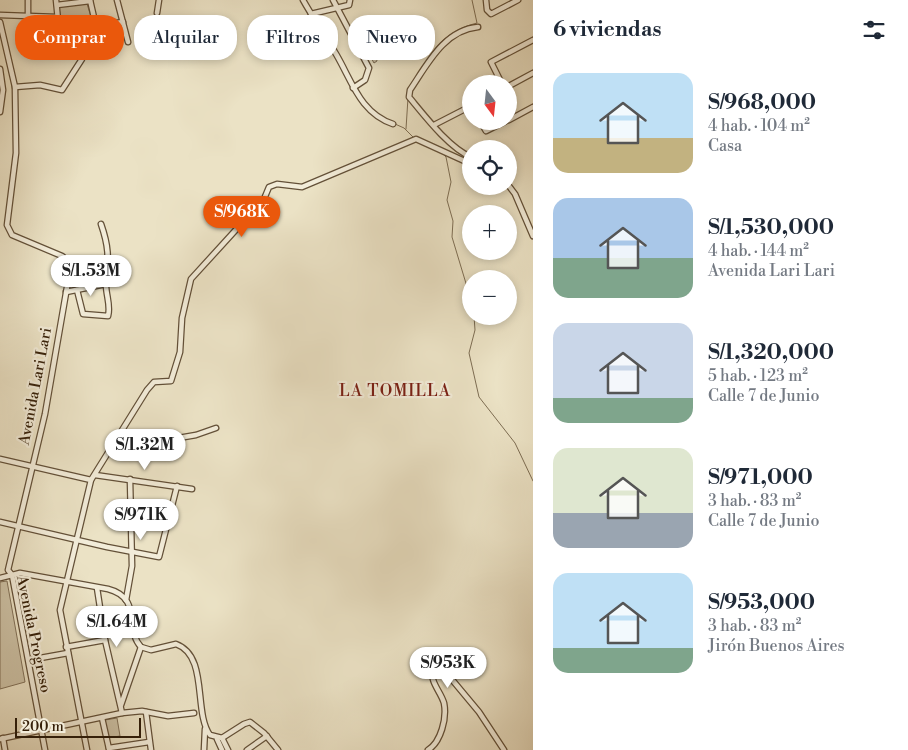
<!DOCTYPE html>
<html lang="es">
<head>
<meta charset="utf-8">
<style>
  body { margin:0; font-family:"Libre Bodoni",serif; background:#f6f6f7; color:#1f2937; height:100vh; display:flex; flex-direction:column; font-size:19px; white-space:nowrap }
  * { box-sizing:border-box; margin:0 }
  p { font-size:16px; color:#747a83 }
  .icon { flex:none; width:28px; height:28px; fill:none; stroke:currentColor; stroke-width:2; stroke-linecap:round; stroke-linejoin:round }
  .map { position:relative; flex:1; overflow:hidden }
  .drawer { display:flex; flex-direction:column; background:#fff; width:375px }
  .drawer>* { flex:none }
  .top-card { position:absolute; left:15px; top:15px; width:442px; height:45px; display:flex; gap:10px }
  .needle { width:32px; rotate:165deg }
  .fabs { position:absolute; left:462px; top:75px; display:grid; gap:10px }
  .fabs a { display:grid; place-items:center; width:55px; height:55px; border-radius:50%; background:#fff; box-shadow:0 2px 8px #0003; font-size:25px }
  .scale { position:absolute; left:15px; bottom:12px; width:126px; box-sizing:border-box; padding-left:5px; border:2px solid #362009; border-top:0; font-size:14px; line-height:18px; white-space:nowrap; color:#362009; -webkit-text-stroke:4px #f2ecd9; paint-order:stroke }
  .price { position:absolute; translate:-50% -42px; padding:0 11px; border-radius:18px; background:#fff; color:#222; font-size:16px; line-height:32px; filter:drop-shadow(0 1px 2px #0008) }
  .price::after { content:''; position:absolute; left:50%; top:30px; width:15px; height:11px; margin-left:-8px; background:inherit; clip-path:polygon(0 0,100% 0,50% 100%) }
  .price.selected { background:#ea580c; color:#fff }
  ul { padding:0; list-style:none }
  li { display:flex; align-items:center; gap:15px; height:125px; padding:0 20px }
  li span { display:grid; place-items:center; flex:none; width:140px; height:100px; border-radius:15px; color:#555 }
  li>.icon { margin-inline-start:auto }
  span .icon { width:60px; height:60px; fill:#fffc; stroke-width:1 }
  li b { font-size:21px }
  h2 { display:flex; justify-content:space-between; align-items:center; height:60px; padding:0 20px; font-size:21px }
  .pill { padding:0 18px; border-radius:20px; background:#fff; box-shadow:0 2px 8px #0003; font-size:18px; line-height:45px }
  .pill.selected { background:#ea580c; color:#fff }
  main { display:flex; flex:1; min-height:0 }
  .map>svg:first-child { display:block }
  .park { fill:#ccc1a5; stroke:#817057 }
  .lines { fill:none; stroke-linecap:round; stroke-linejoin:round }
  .stream { stroke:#7d6d53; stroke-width:1 }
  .minor-casing { stroke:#635038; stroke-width:7 }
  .minor { stroke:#f2ecd9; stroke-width:4.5 }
  .labels { text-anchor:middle; stroke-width:4.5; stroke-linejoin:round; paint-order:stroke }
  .street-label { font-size:15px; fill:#362009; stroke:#f2ecd9 }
  .neighbourhood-label { font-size:16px; letter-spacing:1px; fill:#7a1f14; stroke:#f2ecd9 }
</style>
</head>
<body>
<main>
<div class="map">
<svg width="533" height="750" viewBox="0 0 533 750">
  <rect width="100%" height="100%" fill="#ebe2c5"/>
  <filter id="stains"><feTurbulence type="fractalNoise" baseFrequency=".004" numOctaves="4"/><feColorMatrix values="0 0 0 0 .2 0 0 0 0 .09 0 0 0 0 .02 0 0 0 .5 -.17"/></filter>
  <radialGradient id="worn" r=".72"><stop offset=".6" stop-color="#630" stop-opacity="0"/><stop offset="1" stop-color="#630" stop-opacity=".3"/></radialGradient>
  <g class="park">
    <polygon points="87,4 93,23 61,21 59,7"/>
    <polygon points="370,25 377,61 374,63 354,28"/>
    <polygon points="7,581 25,682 0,689 0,582"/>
    <polygon points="117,718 120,736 108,738 105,720"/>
  </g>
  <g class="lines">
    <g class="stream">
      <path d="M 430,56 C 441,38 457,28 477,23 L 472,0"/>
      <polyline points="409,89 417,76"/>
      <polyline points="357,90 366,103"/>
      <polyline points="395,124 404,128 413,137"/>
      <polyline points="406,129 408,98"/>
      <polyline points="441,152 446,157 451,182 447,200 453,221 452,237 471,300"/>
      <polyline points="474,316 475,330 469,353 479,397 515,443 533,481"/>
    </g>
    <g class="minor-casing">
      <g id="minor">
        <polyline points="28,0 28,16"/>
        <polyline points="56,0 58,20 61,24 96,26 123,22"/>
        <polyline points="90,0 96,26"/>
        <polyline points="117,0 128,42"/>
        <path d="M 303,0 C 313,18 325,35 336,54 C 352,81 360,113 393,124"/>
        <polyline points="333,0 369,68 365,80 353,88"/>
        <polyline points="486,0 487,10 491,14 518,0"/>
        <polyline points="57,5 90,1"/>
        <polyline points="157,13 159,0"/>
        <polyline points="311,14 349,5 350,0"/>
        <polyline points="0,15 57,17"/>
        <polyline points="0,22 15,87 16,153 7,225 12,235 62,256 68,261 70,270 45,414 8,570 12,575 45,750"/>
        <polyline points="0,69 3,90 0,112"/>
        <polyline points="502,84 491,62 533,40"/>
        <polyline points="509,86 533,73"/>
        <polyline points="15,87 40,85 62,90 82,59"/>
        <polyline points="509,120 533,107"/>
        <polyline points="480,121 486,131 506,121"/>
        <polyline points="434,125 471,106"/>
        <path d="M 471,157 C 449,148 424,115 409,97 L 410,90 C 427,65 444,30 478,27"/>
        <polyline points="509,186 515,194 533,236"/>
        <path d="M 77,290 L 83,314 L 108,316 C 111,306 106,295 106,285 C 108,259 110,250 101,224"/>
        <polyline points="66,292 106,284"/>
        <polyline points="109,450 196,435 216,428"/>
        <polyline points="0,459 91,480"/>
        <polyline points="95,475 192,489"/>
        <polyline points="0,522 107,547 159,557 177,486"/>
        <path d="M 0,578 L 20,573 L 108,589 C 143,598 124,629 141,647 L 151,650 L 176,644 C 209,656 193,712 210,735 L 222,738 L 244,724 L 250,722 L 264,733 L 278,750"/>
        <polyline points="97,588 105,640 122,713"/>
        <polyline points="126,600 132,566 130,479"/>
        <polyline points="66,647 105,640"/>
        <polyline points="29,660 68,653"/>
        <polyline points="121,705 141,647"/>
        <polyline points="146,712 151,750"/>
        <polyline points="102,718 109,749"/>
        <polyline points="3,738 5,750"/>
        <polyline points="222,738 228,750"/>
        <polyline points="0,739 122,713 142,711 168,716 194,713"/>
        <polyline points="217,739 222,750"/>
        <polyline points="109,748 149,742"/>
        <polyline points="87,750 60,610 91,480 147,390 154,382 171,381 180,352 182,318 191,279 264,199 269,187 277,184 302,187 416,139 471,164"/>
        <polyline points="204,750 205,729"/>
        <polyline points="247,750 267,736"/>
        <path d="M 428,750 C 441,742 447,718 444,703 C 440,690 429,682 433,667 L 439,664 L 479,712 L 504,750"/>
      </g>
    </g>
    <use href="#minor" class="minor"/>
  </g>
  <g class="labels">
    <g class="street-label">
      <text transform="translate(35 386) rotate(-79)" y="5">Avenida Lari Lari</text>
      <text transform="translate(34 634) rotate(78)" y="5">Avenida Progreso</text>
    </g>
    <g class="neighbourhood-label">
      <text x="395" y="396">LA TOMILLA</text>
    </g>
  </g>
  <rect width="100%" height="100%" filter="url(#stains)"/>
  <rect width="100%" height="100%" fill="url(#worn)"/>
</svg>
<div class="fabs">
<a><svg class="needle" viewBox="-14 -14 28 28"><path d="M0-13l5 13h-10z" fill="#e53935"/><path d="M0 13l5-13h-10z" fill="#747a83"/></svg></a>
<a><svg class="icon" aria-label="locate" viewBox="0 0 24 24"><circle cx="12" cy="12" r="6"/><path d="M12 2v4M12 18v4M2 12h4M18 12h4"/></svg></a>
<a>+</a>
<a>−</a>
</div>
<div class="scale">200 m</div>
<b class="price selected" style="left:242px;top:238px">S/968K</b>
<b class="price" style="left:91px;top:297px">S/1.53M</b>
<b class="price" style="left:145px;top:471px">S/1.32M</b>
<b class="price" style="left:141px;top:541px">S/971K</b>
<b class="price" style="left:117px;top:648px">S/1.64M</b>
<b class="price" style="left:448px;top:689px">S/953K</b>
<div class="top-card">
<a class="pill selected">Comprar</a>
<a class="pill">Alquilar</a>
<a class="pill">Filtros</a>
<a class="pill">Nuevo</a>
</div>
</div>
<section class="drawer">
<h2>6 viviendas<svg class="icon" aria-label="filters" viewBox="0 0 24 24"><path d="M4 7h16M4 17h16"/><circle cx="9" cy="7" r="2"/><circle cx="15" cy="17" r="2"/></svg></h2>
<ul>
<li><span style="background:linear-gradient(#bfe0f5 65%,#c2b280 0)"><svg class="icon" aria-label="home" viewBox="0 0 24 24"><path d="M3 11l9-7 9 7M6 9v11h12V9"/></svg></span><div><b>S/968,000</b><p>4 hab. · 104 m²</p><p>Casa</p></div></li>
<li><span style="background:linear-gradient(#a9c7e8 60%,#7fa58c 0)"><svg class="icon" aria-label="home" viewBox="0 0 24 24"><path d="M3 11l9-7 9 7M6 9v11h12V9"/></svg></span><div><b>S/1,530,000</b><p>4 hab. · 144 m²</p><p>Avenida Lari Lari</p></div></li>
<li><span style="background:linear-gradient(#c9d6e8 75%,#7fa58c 0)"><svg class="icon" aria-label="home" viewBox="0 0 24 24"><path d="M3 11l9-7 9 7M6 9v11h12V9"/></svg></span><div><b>S/1,320,000</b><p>5 hab. · 123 m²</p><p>Calle 7 de Junio</p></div></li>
<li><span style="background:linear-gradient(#dfe7d0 65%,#9aa5b1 0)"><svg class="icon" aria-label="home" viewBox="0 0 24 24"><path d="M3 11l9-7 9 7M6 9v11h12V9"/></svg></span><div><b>S/971,000</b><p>3 hab. · 83 m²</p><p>Calle 7 de Junio</p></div></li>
<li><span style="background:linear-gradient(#bfe0f5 75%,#7fa58c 0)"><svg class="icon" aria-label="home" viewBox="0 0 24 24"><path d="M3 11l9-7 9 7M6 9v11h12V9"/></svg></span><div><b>S/953,000</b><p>3 hab. · 83 m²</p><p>Jirón Buenos Aires</p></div></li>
</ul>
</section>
</main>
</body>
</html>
